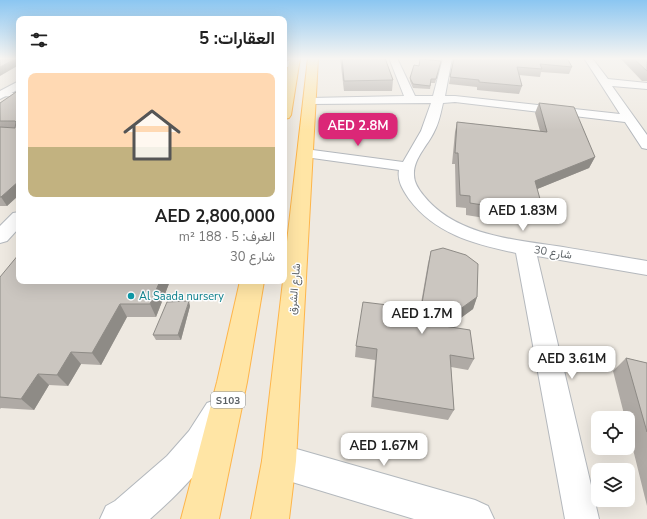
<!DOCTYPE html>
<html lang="ar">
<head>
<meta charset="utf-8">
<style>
  body { margin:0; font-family:"Nunito Sans",Vazirmatn,sans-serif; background:#f2f2f2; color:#222; direction:rtl; height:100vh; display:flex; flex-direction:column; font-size:15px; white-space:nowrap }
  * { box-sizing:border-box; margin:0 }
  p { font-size:13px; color:#767676 }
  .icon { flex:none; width:22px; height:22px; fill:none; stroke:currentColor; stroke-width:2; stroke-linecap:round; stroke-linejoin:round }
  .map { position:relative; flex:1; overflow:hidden; direction:ltr }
  .drawer { position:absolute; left:16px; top:16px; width:271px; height:268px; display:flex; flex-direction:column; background:#fff; border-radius:8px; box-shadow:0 4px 16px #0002; direction:rtl }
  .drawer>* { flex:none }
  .controls { position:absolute; left:591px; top:411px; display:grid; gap:8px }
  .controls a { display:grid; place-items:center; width:44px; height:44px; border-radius:8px; background:#fff; box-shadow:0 4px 16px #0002; font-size:20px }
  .price { position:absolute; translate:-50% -34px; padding:0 9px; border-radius:8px; background:#fff; color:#222; font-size:13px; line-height:26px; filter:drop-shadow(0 1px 2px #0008) }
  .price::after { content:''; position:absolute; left:50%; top:24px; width:12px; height:9px; margin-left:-6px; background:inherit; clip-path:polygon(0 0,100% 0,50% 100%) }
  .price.current { background:#db2777; color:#fff }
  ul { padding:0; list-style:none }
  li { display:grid; align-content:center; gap:8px; height:212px; padding:0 12px }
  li+li { border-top:1px solid #e0e0e0 }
  li span { display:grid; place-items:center; height:124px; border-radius:8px; color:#555 }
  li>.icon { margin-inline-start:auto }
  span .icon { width:72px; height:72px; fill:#fffc; stroke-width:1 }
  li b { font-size:17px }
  h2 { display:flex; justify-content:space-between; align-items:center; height:48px; padding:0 12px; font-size:17px }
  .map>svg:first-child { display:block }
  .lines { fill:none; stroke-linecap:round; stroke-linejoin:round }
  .lane-casing { stroke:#b4b8bd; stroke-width:2 }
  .street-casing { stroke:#b4b8bd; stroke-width:2 }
  .secondary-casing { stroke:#b3b8bd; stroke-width:2 }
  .primary-casing { stroke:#feb54a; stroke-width:2 }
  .lane { fill:#fff; fill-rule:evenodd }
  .street { fill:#fff; fill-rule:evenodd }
  .secondary { fill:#fff; fill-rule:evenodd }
  .primary { fill:#ffe5a5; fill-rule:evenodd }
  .wall { fill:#afaaa5 }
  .shaded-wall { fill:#8e8b86 }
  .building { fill:#cbc6c0; stroke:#8e8b86 }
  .culture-dot { fill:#0f9aa8; stroke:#fff; stroke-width:1.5 }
  .labels { text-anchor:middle; stroke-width:3; stroke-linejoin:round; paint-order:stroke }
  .shield { fill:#fff; stroke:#8b8f92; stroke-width:1 }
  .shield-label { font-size:10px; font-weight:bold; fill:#595f63 }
  .street-label { font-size:11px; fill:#595f63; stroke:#fff }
  .culture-label { font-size:11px; fill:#0d838f; stroke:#fff; text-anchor:start }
</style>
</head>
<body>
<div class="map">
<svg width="647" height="519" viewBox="0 0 647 519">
  <rect width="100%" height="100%" fill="#eee9e1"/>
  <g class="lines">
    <g class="lane-casing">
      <polygon id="lane" points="19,93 19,97 0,96 1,93"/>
    </g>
    <g class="street-casing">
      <g id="street">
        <path d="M 389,58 L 397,58 L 415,96 L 433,96 L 443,58 L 452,58 L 445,96 L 455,96 L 620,114 L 584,58 L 592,58 L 608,79 L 647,83 L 647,89 L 612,86 L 647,135 L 647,149 L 642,148 L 625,122 L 455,102 L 443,103 C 441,112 439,123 434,132 C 428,145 413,159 414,175 C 414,183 419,190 424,196 C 456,236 516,240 563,247 C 591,252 619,256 647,261 L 647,275 L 537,256 L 599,519 L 565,519 L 516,253 C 474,244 435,234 409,199 C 403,190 397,181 399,170 L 305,157 L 300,156 L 298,153 L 300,150 L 305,149 L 403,162 L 421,131 L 431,103 L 310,104 L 306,103 L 304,101 L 306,99 L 310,98 L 404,96 Z"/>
        <polygon points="294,59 297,60 299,62 297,64 284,68 284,62"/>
        <polygon points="19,81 19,89 0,99 0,91"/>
        <polygon points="19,212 19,228 7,241 0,243 0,226 13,213"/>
      </g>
    </g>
    <g class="secondary-casing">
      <g id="secondary">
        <path d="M 218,399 L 229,403 L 234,414 C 215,457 185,488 150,519 L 100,519 L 106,506 L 115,501 L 167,456 L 189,431 L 207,403 Z"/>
        <polygon points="279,444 475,500 488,506 494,519 414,519 279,478 267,473 262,461 267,449"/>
      </g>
    </g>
    <g class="primary-casing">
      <g id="primary">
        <polygon points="290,58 300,58 291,115 289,118 284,119 284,85"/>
        <polygon points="308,58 318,58 296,461 289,519 251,519 262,461 283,281 284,281 284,268"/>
        <polygon points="240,281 264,281 247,382 219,519 181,519 217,382"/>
      </g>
    </g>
    <use href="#lane" class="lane"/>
    <use href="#street" class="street"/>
    <use href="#secondary" class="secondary"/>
    <use href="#primary" class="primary"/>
  </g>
  <g class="wall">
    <polygon points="340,58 385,58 393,80 392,91 344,91"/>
    <polygon points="454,58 466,59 466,58 567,58 572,67 569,74 541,72 540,77 519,75 522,86 519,94 477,90 477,87 449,84"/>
    <polygon points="620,58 647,58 647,81 642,81"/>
    <polygon points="441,61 435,83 431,83 430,89 413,88 410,81 410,78 419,66"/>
    <polygon points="19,90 19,195 7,206 0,206 0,103"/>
    <polygon points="539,103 595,157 589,168 537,189 534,211 515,215 515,217 503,221 466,215 466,208 456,207 455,164 452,164 455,132 457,122 540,131 535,113"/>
    <polygon points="431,251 477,297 473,309 448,327 474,359 468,370 451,367 454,410 448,420 371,407 375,360 355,357 356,346 420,309 428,263"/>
    <polygon points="0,277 170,281 156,317 127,317 101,365 81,364 68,386 49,385 34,410 1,408 0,409"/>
    <polygon points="190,306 181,340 156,340 153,335"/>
    <polygon points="626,358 647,363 647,506 628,429 628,418 625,418 613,371"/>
  </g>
  <g class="shaded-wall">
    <polygon points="17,58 19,58 19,65 0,76 0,67"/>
    <polygon points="595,157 589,168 530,192 535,181"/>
    <polygon points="19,181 19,195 7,206 1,197"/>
    <polygon points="540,199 534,211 515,215 515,217 503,221 508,209 520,203"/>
    <polygon points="160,281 170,281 156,317 150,304"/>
    <polygon points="477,297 473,309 435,337 438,325"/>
    <polygon points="189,301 190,306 181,340 178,335"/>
    <polygon points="120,304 127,317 101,365 92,353"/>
    <polygon points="71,352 81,364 68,386 57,375"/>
    <polygon points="38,374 49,385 34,410 21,399"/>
  </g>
  <g class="building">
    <polygon points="0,58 17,58 0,67"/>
    <polygon points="342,58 385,58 393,80 344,81"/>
    <polygon points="454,58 468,59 468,58 567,58 572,67 540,64 542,69 517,67 522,86 479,82 479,80 450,77"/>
    <polygon points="633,58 647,58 647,71"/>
    <polygon points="420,59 441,61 436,79 431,79 430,86 413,84 410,78 414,65 419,66"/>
    <polygon points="19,90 19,177 18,178 19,178 19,181 1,197 0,197 0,127 15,128 16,122 15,121 0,121 0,103"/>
    <polygon points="539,103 574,107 595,157 535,181 540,199 520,203 520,205 508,209 470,203 470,196 460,195 458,153 455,153 457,122 547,132"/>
    <polygon points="443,248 466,255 478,264 477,297 438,325 470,330 474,359 450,355 454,410 373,397 377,349 356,346 363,302 421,309 431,251"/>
    <polygon points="19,254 19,281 160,281 150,304 120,304 92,353 71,352 57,375 38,374 21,399 0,397 0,277"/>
    <polygon points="189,301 178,335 153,335 167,302"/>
    <polygon points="626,358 647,363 647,432"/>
  </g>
  <linearGradient id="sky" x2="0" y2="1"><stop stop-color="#8bc6f1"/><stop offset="0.45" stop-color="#f7f5f2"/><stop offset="1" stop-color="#f7f5f2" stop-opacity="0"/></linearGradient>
  <rect width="647" height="130" fill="url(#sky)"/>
  <circle class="culture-dot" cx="131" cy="296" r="4"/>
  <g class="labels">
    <rect class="shield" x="211" y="392" width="34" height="16" rx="3"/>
    <g class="shield-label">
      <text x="228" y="404">S103</text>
    </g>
    <g class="street-label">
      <text transform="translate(553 252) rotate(9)" y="4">شارع 30</text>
      <text transform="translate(294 289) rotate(-85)" y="4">شارع الشرق</text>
    </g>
    <g class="culture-label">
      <text x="139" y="300">Al Saada nursery</text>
    </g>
  </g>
</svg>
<div class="controls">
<a><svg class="icon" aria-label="locate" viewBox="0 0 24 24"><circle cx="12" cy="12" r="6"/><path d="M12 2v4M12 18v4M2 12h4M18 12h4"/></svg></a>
<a><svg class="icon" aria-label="layers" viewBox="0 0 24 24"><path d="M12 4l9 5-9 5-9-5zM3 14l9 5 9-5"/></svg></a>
</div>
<b class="price current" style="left:358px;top:147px">AED 2.8M</b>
<b class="price" style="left:523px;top:232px">AED 1.83M</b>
<b class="price" style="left:422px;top:335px">AED 1.7M</b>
<b class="price" style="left:572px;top:380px">AED 3.61M</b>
<b class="price" style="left:384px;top:467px">AED 1.67M</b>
<section class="drawer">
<h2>العقارات: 5<svg class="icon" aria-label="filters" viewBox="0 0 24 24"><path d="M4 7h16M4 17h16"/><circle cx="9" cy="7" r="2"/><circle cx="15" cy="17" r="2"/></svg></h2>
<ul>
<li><span style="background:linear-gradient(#ffd9b3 60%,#c2b280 0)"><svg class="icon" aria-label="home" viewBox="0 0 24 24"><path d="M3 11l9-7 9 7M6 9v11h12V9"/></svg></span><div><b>AED 2,800,000</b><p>الغرف: 5 · 188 m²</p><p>شارع 30</p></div></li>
</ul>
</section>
</div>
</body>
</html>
